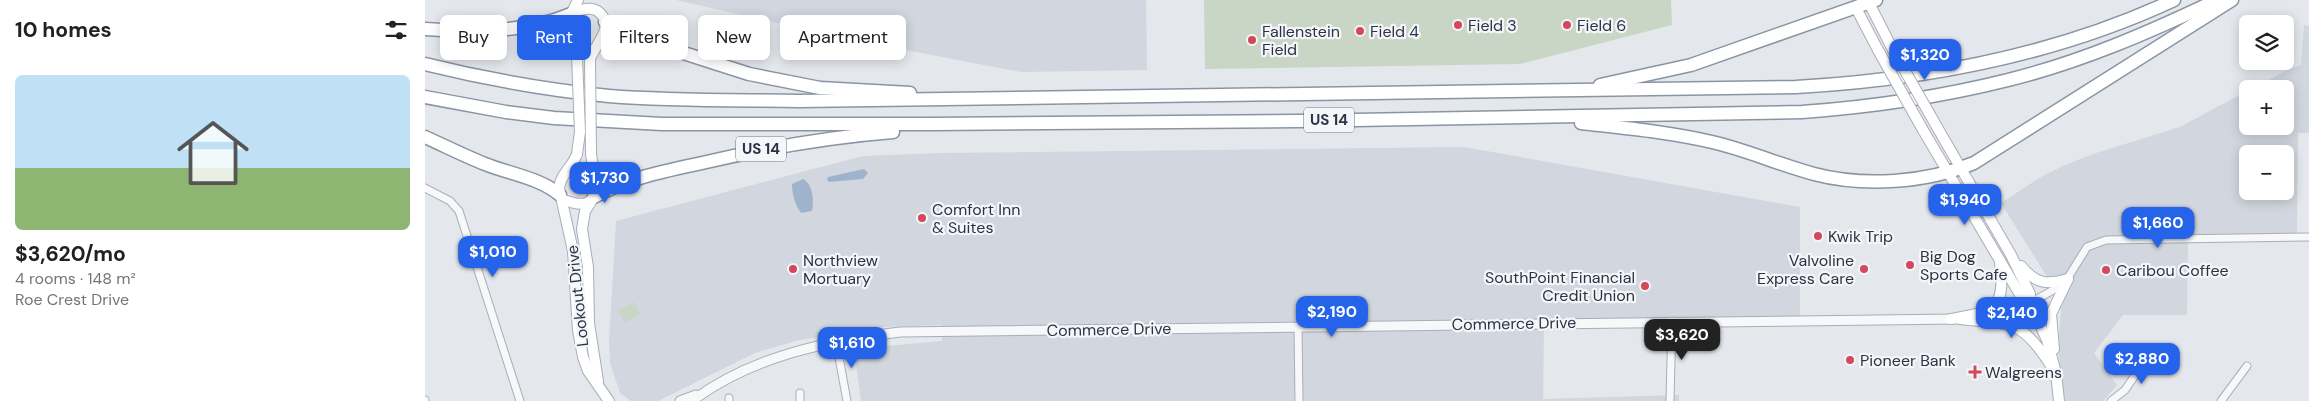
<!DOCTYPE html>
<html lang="en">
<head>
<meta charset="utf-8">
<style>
  body { margin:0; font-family:"DM Sans",sans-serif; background:#f2f2f2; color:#202124; height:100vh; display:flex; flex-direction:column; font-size:19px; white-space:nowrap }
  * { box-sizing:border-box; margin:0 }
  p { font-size:16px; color:#757577 }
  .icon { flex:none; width:28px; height:28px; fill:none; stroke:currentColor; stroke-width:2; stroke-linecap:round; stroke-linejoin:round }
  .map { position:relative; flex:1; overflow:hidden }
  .drawer { display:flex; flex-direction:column; background:#fff; width:425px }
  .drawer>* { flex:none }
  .guide { position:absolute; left:15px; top:15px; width:475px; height:45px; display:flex; gap:10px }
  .fabs { position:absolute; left:1814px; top:15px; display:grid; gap:10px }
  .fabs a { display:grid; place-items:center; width:55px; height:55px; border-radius:8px; background:#fff; box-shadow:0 2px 12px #0003; font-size:25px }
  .price { position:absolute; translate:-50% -42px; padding:0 11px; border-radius:10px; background:#2563eb; color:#fff; font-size:16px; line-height:32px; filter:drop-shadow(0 1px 2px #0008) }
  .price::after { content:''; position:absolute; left:50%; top:30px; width:15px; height:11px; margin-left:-8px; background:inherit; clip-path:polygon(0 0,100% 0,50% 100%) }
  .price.on { background:#222; color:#fff }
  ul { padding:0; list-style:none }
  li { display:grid; align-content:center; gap:10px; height:265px; padding:0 15px }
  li+li { border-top:1px solid #e0e0e0 }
  li span { display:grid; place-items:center; height:155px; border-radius:8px; color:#555 }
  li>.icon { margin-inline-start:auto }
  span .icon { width:90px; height:90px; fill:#fffc; stroke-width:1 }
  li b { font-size:21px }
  h2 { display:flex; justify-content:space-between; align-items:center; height:60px; padding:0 15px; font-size:21px }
  .pill { padding:0 18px; border-radius:8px; background:#fff; box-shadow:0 2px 12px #0003; font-size:18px; line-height:45px }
  .pill.on { background:#2563eb; color:#fff }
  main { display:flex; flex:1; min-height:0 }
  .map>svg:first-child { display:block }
  .built { fill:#d2d6de; fill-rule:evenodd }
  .green { fill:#c9d6c5 }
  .water { fill:#9fb4cc }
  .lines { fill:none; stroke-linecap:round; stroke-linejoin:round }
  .minor-casing { stroke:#a9aeb7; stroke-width:9 }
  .tertiary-casing { stroke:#a9aeb7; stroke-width:11 }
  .secondary-casing { stroke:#a9aeb7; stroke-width:12 }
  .motorway-casing { stroke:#8b94a3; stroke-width:15 }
  .minor { stroke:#f7f8fa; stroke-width:7 }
  .tertiary { stroke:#f7f8fa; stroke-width:9 }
  .secondary { stroke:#fff; stroke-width:10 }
  .motorway { stroke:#fff; stroke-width:12 }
  .secondary-bridge-casing { stroke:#a9aeb7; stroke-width:12; stroke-linecap:butt }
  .secondary-bridge { stroke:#fff; stroke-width:10 }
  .poi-dot { fill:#d1495b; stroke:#f4f6f9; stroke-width:2 }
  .labels { text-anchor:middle; stroke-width:4.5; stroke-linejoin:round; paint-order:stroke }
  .shield { fill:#f4f6f9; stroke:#676e7b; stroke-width:1 }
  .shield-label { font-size:15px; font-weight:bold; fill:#2b3445 }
  .poi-label { font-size:16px; fill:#2b3445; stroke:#f4f6f9; text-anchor:start }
  .street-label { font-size:16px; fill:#2b3445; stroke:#f4f6f9 }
</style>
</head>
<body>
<main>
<section class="drawer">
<h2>10 homes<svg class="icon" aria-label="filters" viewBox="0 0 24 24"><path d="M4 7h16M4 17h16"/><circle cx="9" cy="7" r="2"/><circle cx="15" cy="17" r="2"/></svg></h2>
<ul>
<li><span style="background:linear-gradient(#bfe0f5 60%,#8fb573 0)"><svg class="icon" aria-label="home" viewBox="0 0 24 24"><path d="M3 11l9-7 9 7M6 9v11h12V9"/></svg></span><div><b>$3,620/mo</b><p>4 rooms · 148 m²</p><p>Roe Crest Drive</p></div></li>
</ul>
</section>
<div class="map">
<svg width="1884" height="401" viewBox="0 0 1884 401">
  <rect width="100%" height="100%" fill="#e4e7ec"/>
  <g class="built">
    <polygon points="251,0 721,0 722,70 596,72 423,39"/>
    <path d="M 1879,25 L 1884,26 L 1884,133 L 1873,133 L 1872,241 L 1763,242 L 1762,315 L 1698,315 L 1669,353 L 1692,385 L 1678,401 L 1640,401 L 1633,351 L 1636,310 L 1624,280 L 1576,203 L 1616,177 L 1640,165 L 1671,153 L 1755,127 L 1822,91 L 1822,126 L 1860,126 L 1860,89 L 1827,89 L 1862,70 L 1876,65 ZM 1822,154 L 1860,154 L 1860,191 L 1822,191 Z"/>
    <polygon points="1039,147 1375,207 1375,326 1119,327 1118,399 1254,395 1254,401 436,401 429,349 517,341 517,325 457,327 374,340 330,353 233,401 206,401 195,393 185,363 184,342 191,221 438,156 517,153"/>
  </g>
  <g class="green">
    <polygon points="779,0 1246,0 1247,25 1095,64 780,69"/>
    <polygon points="209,302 215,314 199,323 193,310"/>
  </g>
  <g class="water">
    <polygon points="439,169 443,173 438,179 404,182 402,180 403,177"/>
    <path d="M 378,179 C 388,184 389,201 387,211 L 376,213 C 370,205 367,194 367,184 Z"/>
  </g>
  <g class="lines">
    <g class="minor-casing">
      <g id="minor">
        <polyline points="0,188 25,201 34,211 95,401"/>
        <polyline points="1605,303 1639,284 1662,247 1681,240 1884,237"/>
        <polyline points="873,326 874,401"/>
        <polyline points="411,341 422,401"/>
        <polyline points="0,400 0,401"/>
        <polyline points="304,401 304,398"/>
        <polyline points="375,401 375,393"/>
        <polyline points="1245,401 1247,321"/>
        <polyline points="1686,401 1700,390 1728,349"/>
        <polyline points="1796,401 1822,366"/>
      </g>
    </g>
    <g class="tertiary-casing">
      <g id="tertiary">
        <polyline points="1555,318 1574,315 1605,303"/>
        <polyline points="255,401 271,395"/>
        <path d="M 267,401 C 327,356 402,341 475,332 L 1532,319"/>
      </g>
    </g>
    <g class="secondary-casing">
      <g id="secondary">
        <polyline points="1444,3 1467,48"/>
        <polyline points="1431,8 1453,50"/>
        <path d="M 149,12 C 157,9 168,6 175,13 C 190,28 170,44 165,59"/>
        <polyline points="152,56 144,26 144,18 153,0"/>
        <polyline points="1512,127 1586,255 1605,294 1605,303 1622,340 1631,373 1634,401"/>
        <polyline points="1498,130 1597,298 1605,303"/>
        <path d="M 152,154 C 148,166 135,175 134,188 L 148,251 L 153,330 L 158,357 L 163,371 L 184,401"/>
        <path d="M 137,199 C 180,217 170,181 166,154"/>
        <polyline points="166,202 160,211 157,229 163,267 164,323 173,381"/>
        <path d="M 1596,266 C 1611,284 1622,285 1643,279"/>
        <path d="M 1526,319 C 1568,311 1581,311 1575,263"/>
        <path d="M 1535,319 C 1586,325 1595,318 1625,364"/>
        <polyline points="1629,349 1626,314 1643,279"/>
      </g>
    </g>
    <g class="motorway-casing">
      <g id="motorway">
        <polyline points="180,22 197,33 233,43 246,49 324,74 395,88 485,93"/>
        <path d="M 0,29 C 48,32 101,33 146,14"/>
        <path d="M 0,64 C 61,79 122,90 184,96 C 247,101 311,100 374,101 L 1371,87 C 1500,80 1631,55 1749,0"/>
        <polyline points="1175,85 1266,65 1451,0"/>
        <path d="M 0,97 L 81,112 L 129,118 L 237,124 L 509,124 L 873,121 L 1377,112 C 1446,107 1515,97 1583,80 C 1656,62 1725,32 1792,0"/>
        <path d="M 1156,123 C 1200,128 1244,132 1287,142 C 1322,150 1355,165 1389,174 C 1439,187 1501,183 1549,163 L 1807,0"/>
        <path d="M 0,137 C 20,146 40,156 60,164 C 85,174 115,178 135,195"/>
        <path d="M 169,197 C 203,178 240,171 277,163 C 341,148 403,137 468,132"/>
      </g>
    </g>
    <use href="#minor" class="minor"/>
    <use href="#tertiary" class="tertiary"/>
    <use href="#secondary" class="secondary"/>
    <use href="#motorway" class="motorway"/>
    <g class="secondary-bridge-casing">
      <g id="secondary-bridge">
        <polyline points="1467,48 1512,127"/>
        <polyline points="1453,50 1498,130"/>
        <polyline points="152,56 155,132 152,154"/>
        <polyline points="165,59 166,154"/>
      </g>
    </g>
    <use href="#secondary-bridge" class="secondary-bridge"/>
  </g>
  <g class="poi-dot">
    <circle cx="1033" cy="25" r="5"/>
    <circle cx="1142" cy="25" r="5"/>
    <circle cx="935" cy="31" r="5"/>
    <circle cx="827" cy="40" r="5"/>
    <circle cx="497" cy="218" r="5"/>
    <circle cx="1393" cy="236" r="5"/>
    <circle cx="1485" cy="265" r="5"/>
    <circle cx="368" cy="269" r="5"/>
    <circle cx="1439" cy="269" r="5"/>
    <circle cx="1681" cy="270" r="5"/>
    <circle cx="1220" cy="286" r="5"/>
    <circle cx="1425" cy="360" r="5"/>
    <path d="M1547.5 364.5h5v5h5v5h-5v5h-5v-5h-5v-5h5z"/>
  </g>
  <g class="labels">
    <g class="shield">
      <rect x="879" y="107.5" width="50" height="25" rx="4"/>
      <rect x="311" y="136.5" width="50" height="25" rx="4"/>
    </g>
    <g class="shield-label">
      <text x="904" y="125">US 14</text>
      <text x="336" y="154">US 14</text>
    </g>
    <g class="poi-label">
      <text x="1043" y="31">Field 3</text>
      <text x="1152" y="31">Field 6</text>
      <text x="837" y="37">Fallenstein<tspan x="837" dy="18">Field</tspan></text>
      <text x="945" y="37">Field 4</text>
      <text x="507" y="215">Comfort Inn<tspan x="507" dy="18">&amp; Suites</tspan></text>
      <text x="1403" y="242">Kwik Trip</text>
      <text x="1495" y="262">Big Dog<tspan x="1495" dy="18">Sports Cafe</tspan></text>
      <text x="378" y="266">Northview<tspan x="378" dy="18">Mortuary</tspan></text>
      <text x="1429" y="266" text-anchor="end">Valvoline<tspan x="1429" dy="18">Express Care</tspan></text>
      <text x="1691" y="276">Caribou Coffee</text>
      <text x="1210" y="283" text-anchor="end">SouthPoint Financial<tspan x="1210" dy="18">Credit Union</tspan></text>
      <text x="1435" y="366">Pioneer Bank</text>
      <text x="1560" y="378">Walgreens</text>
    </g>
    <g class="street-label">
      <text transform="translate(152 296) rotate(-96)" y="6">Lookout Drive</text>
      <text transform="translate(1089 323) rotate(-1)" y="6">Commerce Drive</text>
      <text transform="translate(684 329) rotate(-1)" y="6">Commerce Drive</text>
    </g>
  </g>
</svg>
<div class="fabs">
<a><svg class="icon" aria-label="layers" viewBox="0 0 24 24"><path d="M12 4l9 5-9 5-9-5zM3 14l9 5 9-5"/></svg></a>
<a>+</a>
<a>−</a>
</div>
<b class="price" style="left:1500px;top:81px">$1,320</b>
<b class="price" style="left:180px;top:204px">$1,730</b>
<b class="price" style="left:1540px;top:226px">$1,940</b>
<b class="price" style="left:1733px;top:249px">$1,660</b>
<b class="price" style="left:68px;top:278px">$1,010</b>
<b class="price" style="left:907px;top:338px">$2,190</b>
<b class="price" style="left:1587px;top:339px">$2,140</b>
<b class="price on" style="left:1257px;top:361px">$3,620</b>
<b class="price" style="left:427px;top:369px">$1,610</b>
<b class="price" style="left:1717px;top:385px">$2,880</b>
<div class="guide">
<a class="pill">Buy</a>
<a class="pill on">Rent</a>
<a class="pill">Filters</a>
<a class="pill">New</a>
<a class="pill">Apartment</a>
</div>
</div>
</main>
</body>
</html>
